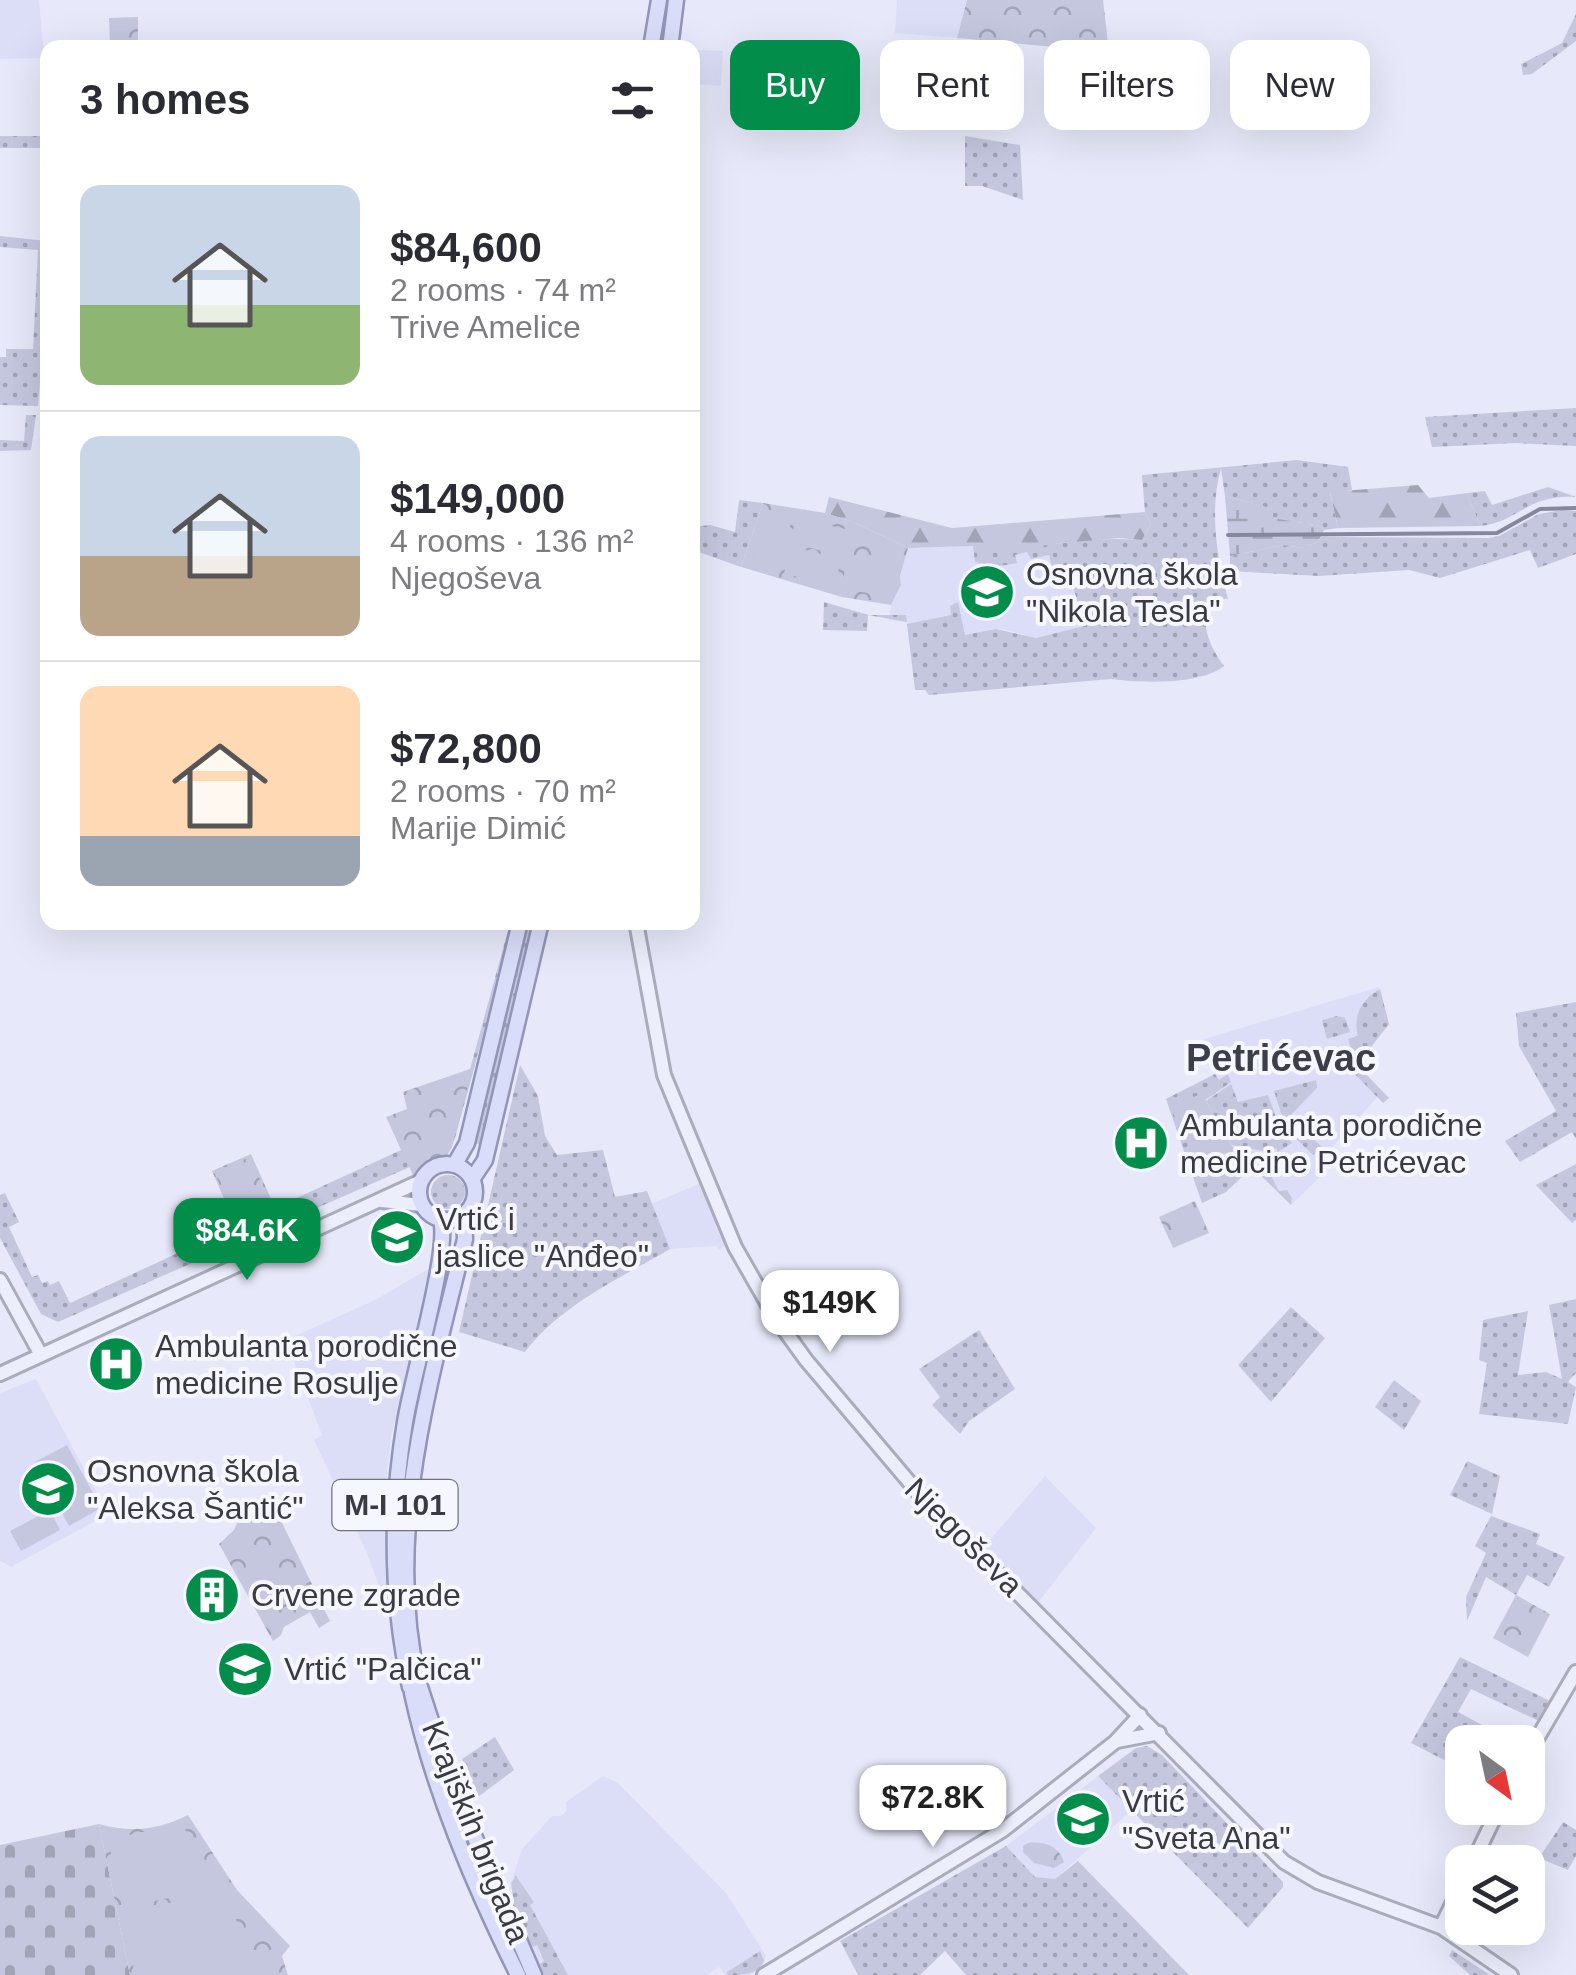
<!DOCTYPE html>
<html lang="en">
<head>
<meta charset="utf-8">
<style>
  body { margin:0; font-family:Arial,sans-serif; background:#f7f7f7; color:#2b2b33; height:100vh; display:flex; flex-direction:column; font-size:38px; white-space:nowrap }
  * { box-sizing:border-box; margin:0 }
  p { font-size:32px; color:#7c7c81 }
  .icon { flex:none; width:55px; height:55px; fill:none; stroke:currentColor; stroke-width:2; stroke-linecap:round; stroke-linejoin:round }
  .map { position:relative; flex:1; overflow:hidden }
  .drawer { position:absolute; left:40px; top:40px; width:660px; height:890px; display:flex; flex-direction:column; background:#fff; border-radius:20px; box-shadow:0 10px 40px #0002 }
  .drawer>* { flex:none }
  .guide { position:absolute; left:730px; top:40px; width:695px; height:90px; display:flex; gap:20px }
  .needle { width:65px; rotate:147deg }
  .fabs { position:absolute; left:1445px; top:1725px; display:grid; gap:20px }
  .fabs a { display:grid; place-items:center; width:100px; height:100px; border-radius:20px; background:#fff; box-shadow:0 10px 40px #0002; font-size:50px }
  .price { position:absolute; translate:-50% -85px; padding:0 22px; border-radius:20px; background:#fff; color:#222; font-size:32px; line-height:65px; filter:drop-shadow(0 2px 5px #0008) }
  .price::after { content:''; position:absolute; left:50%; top:60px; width:30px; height:22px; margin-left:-15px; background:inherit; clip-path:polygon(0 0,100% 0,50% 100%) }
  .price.current { background:#028d4b; color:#fff }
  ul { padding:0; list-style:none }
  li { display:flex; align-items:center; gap:30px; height:250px; padding:0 40px }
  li+li { border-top:2px solid #e1e1e2 }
  li span { display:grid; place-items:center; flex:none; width:280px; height:200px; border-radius:20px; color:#555 }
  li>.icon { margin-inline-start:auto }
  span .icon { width:120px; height:120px; fill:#fffc; stroke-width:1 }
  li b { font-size:42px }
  h2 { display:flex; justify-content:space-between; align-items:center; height:120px; padding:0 40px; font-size:42px }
  .pill { padding:0 35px; border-radius:20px; background:#fff; box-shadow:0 10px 40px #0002; font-size:35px; line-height:90px }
  .pill.current { background:#028d4b; color:#fff }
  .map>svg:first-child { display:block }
  .built { fill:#dcdef7 }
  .grass { fill:url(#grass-dots) }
  .forest { fill:url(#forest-firs) }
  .wetland { fill:url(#wetland-marsh) }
  .cemetery { fill:url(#cemetery-stones) }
  .park { fill:url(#park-crowns) }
  .pitch { fill:#c5c7df }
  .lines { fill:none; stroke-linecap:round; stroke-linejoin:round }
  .stream { stroke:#84879d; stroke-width:4 }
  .secondary-casing { stroke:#aaabbb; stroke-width:18 }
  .primary-casing { stroke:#9295b6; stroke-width:19 }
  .secondary { stroke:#edeefc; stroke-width:12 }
  .primary { stroke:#daddf9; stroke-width:14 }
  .labels { text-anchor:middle; stroke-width:8; stroke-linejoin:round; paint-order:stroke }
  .shield { fill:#f6f7fe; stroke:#72737a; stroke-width:2.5 }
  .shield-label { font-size:30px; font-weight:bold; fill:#3a3b42 }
  .poi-label { font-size:32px; fill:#3a3b42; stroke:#f6f7fe; text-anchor:start }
  .street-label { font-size:32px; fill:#3a3b42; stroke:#f6f7fe }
  .quarter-label { font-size:38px; font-weight:bold; fill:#3d3e4c; stroke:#f6f7fe }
</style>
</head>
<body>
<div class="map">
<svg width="1576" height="1975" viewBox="0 0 1576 1975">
  <defs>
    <pattern id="grass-dots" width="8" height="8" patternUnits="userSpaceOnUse" patternTransform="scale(2.5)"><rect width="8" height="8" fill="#c5c7df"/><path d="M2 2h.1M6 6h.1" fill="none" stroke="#a1a3b6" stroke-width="1.8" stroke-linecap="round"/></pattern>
    <pattern id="forest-firs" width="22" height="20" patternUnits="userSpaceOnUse" patternTransform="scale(2.5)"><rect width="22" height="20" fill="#c5c7df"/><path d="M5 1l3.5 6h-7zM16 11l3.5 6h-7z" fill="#a1a3b6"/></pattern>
    <pattern id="wetland-marsh" width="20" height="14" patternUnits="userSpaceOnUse" patternTransform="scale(2.5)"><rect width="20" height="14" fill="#c5c7df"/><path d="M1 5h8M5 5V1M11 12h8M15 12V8" fill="none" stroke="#a1a3b6"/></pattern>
    <pattern id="cemetery-stones" width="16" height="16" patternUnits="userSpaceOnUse" patternTransform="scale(2.5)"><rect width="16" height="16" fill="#c5c7df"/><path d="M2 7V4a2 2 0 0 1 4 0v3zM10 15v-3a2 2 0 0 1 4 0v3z" fill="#a1a3b6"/></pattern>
    <pattern id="park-crowns" width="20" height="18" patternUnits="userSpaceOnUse" patternTransform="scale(2.5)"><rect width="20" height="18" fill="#c5c7df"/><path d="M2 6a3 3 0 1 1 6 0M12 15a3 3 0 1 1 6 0" fill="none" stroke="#a1a3b6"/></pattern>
  </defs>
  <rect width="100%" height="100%" fill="#e7e9fa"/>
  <g class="built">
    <polygon points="0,0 39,0 44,54 41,58 0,59"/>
    <polygon points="897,0 967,0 957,38 895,33"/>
    <polygon points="699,50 723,51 721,86 693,84 693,51"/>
    <polygon points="1060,543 1085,626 1036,638 1002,629 965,636 964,632 909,644 907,622 889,620 891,605 901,585 900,576 908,548"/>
    <polygon points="1379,987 1389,1024 1357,1065 1382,1092 1319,1162 1325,1168 1324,1173 1291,1205 1252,1167 1226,1192 1202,1203 1166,1099 1216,1074 1201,1040"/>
    <polygon points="701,1183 726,1243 720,1250 716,1246 670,1249 651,1204"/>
    <polygon points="430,1268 391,1437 384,1501 388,1610 366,1551 314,1440 322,1435 286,1340 375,1300"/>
    <polygon points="36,1379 108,1514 11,1567 0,1561 0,1393"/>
    <polygon points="1045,1476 1096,1528 1037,1604 983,1548"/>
    <polygon points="603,1776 618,1783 726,1893 766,1956 762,1968 750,1975 725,1975 719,1967 707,1975 544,1975 533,1947 517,1925 511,1883 522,1849 552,1816 561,1816 566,1811 566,1802"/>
    <polygon points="1098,1776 1133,1809 1055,1879 1035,1877 1006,1846"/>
  </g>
  <g class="grass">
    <polygon points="1576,14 1576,41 1532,74 1523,75 1521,64 1562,43"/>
    <rect x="0" y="136" width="47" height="12"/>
    <polygon points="965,136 1020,145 1023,200 982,186 965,186"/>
    <polygon points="0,236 47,241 46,318 38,406 0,405 0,357 6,357 6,349 33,349 38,250 0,247"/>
    <polygon points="1576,408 1576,446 1515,443 1432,447 1425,417"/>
    <polygon points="26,415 36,415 31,450 0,451 0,440 24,441"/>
    <path d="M 1297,460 L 1348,467 L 1352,490 L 1330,493 L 1338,528 L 1324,530 L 1321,526 L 1272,518 L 1272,509 L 1225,496 L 1221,469 C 1209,509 1217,560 1228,599 L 1210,598 C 1200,624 1208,644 1224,666 C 1200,685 1142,683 1111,679 L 929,695 L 925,690 L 915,690 L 907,624 L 951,615 L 950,606 L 958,602 L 965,635 L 996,629 L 1036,638 L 1084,626 L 1070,575 L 1055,579 L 1049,555 L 1031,559 L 1027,552 L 1015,555 L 1017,563 L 995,567 L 975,562 L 973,546 C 1005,553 1029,546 1061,543 C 1088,539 1115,538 1142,540 L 1151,524 L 1145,512 L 1142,475 Z"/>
    <path d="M 1548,487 L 1576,497 C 1526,494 1520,522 1480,526 L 1467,493 L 1485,491 L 1492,505 Z"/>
    <polygon points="739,500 763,503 741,567 693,550 693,527 710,525 735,532"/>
    <polygon points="1562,510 1576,511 1576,554 1538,568 1530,550 1440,578 1409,570 1318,576 1230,571 1230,556 1284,545 1302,548 1318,542 1321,537 1489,538 1499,536 1539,514"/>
    <polygon points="824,602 869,615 906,615 907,622 868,615 867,631 823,630"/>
    <polygon points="510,923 514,923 455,1138 446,1157"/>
    <polygon points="525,923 533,923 480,1145 473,1142"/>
    <path d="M 1380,989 L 1389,1024 L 1357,1065 L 1389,1098 L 1383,1103 L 1349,1068 L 1346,1059 L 1353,1056 L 1348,1039 L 1358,1036 C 1352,1016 1363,998 1380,989 Z"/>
    <polygon points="1576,1002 1576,1139 1572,1132 1520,1162 1505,1141 1556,1111 1519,1046 1516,1013"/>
    <polygon points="1337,1016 1345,1018 1350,1032 1327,1039 1322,1020"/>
    <path d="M 520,1065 L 538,1096 L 545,1136 L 557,1155 L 603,1150 L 615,1197 L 647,1191 L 670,1249 C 622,1277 559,1306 525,1352 L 459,1332 Z"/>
    <polygon points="1215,1074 1219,1080 1228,1074 1231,1082 1205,1100 1201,1093 1235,1152 1234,1149 1270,1156 1265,1164 1279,1191 1287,1190 1292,1198 1291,1205 1252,1167 1226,1192 1202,1203 1166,1099"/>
    <polygon points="1316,1080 1317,1088 1284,1122 1274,1091"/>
    <polygon points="1231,1084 1238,1102 1268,1095 1281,1131 1292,1143 1278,1152 1276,1148 1268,1152 1232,1145 1206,1101"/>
    <polygon points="1294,1120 1321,1146 1313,1155 1286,1129"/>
    <polygon points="398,1143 419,1163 58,1322 41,1314 0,1238 0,1195 5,1193 19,1222 9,1227 32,1277 38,1275 42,1283 48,1281 50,1285 59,1281 70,1303 236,1226 212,1171 251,1154 275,1208 401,1150"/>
    <polygon points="1576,1164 1576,1220 1572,1223 1536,1185"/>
    <circle cx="448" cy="1192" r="17"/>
    <polygon points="1576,1299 1576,1373 1568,1382 1576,1387 1568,1424 1479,1414 1487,1363 1479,1360 1483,1320 1528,1311 1518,1375 1546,1372 1562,1379 1549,1305"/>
    <polygon points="1291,1307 1325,1338 1271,1402 1238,1365"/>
    <polygon points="979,1330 1015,1389 969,1421 960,1434 932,1405 940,1397 919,1369"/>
    <polygon points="1394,1380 1421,1401 1404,1430 1375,1407"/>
    <polygon points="1467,1461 1500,1476 1492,1514 1450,1495"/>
    <polygon points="1491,1516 1540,1534 1536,1544 1565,1557 1549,1587 1527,1575 1516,1595 1486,1577 1467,1621 1466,1597 1486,1553 1475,1546"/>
    <polygon points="1460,1657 1550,1701 1539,1721 1471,1689 1458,1712 1482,1725 1473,1742 1459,1740 1448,1762 1411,1743"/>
    <polygon points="495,1737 514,1770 478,1797 462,1759"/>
    <polygon points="1147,1746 1162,1755 1283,1882 1283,1887 1248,1928 1098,1776 1136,1748"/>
    <polygon points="1563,1822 1576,1830 1576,1856 1568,1870 1539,1858"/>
    <polygon points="1006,1846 1035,1877 1055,1879 1078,1861 1189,1975 966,1975 945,1951 920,1975 858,1975 840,1941"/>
    <polygon points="516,1876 534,1902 530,1905 568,1975 544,1975 540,1964 544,1961 537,1945 533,1947 517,1925 511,1883"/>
    <polygon points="1452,1950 1490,1975 1470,1975 1449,1956"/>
    <path d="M 760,1951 L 764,1961 C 757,1975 742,1975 728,1975 L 727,1972 Z"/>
  </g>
  <g class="forest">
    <polygon points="1418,485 1429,498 1467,493 1480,526 1338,528 1330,492"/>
    <polygon points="829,497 952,528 1145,512 1151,524 1142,540 1120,538 1061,543 999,552 973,546 908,548 853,522 825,513"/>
  </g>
  <polygon class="wetland" points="1225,496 1273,509 1273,518 1321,526 1324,530 1318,542 1302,548 1284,545 1230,556"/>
  <polygon class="cemetery" points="99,1824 130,1975 0,1975 0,1845"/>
  <g class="park">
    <polygon points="967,0 1103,0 1109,52 957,38"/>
    <polygon points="138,17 138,47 110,47 109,18"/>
    <polygon points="763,503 825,513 853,522 908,548 900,576 901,585 891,605 842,597 741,567"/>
    <polygon points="473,1068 452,1147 446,1157 427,1164 414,1177 386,1117 407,1109 403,1092"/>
    <polygon points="250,1157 272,1206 237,1223 214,1172"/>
    <polygon points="1195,1201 1209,1233 1173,1248 1159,1217"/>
    <polygon points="268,1494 330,1621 319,1628 310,1612 284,1627 281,1635 273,1641 219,1544 234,1530 239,1519 235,1508"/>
    <polygon points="1516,1595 1550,1614 1528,1657 1493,1638"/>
    <path d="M 188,1815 L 237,1890 L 290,1946 L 282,1956 L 288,1975 L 130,1975 L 99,1824 C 131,1833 158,1830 188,1815 Z"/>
    <path d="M 1028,1843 C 1044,1841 1059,1846 1064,1862 L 1054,1868 L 1034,1863 L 1023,1852 L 1023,1846 Z"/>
  </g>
  <g class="pitch">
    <polygon points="764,510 792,517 779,573 751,566"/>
    <polygon points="796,518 850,530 843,556 790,543"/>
    <polygon points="790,546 841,559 835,585 784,574"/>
    <polygon points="848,558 900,570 892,599 841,587"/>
    <polygon points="1201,1093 1235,1151 1205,1169 1171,1110"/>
    <polygon points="67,1445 101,1508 69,1526 35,1462"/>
    <polygon points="50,1510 60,1530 21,1551 10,1531"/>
    <polygon points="181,1823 222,1886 123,1908 108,1840"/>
    <polygon points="230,1890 248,1975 135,1975 122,1913"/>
  </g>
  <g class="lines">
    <polyline class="stream" points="1228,535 1497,533 1540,509 1576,508"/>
    <g class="secondary-casing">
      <g id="secondary">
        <polyline points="636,922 664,1075 735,1247 775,1317 806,1360 921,1496 1284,1862 1318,1882 1441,1927 1511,1975"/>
        <polyline points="382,1201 422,1205"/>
        <polyline points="0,1280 41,1355"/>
        <polyline points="0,1374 421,1181"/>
        <polyline points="1117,1741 1159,1733"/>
        <polyline points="1528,1754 1576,1672"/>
        <polyline points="1473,1862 1499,1808"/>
        <polyline points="1441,1927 1462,1884"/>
        <polyline points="764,1975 1003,1830 1115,1742 1140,1715"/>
      </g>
    </g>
    <g class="primary-casing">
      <g id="primary">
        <polyline points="651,48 659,0"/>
        <polyline points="670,48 676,0"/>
        <circle cx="447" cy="1192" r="28"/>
        <polyline points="455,1164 467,1143 520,922"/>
        <polyline points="473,1178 485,1160 541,922"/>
        <path d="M 418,1681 C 384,1533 430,1383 465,1239 L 464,1215"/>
        <path d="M 410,1687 C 391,1599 390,1511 405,1422 C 411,1382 450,1250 441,1220"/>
        <polyline points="420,1687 451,1782 534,1975"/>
        <path d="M 412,1693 C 433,1790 474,1886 518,1975"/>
      </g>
    </g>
    <use href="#secondary" class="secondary"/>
    <use href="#primary" class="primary"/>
  </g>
  <defs>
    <g id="school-disc" transform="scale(2.875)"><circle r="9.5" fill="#028d4b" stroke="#f6f7fe"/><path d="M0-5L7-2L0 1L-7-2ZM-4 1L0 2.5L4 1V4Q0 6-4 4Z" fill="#fff"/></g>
    <g id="hospital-disc" transform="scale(2.875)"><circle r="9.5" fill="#028d4b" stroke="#f6f7fe"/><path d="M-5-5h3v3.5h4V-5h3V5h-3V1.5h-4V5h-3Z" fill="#fff"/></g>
    <g id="building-disc" transform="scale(2.875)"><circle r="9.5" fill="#028d4b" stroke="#f6f7fe"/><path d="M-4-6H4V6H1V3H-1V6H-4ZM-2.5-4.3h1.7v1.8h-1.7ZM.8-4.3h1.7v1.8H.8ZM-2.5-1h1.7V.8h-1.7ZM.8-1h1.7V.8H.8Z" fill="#fff"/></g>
  </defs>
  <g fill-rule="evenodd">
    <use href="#school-disc" x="987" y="592"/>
    <use href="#hospital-disc" x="1141" y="1143"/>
    <use href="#school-disc" x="397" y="1237"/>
    <use href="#hospital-disc" x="116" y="1364"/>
    <use href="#school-disc" x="48" y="1489"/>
    <use href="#building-disc" x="212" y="1595"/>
    <use href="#school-disc" x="245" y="1669"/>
    <use href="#school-disc" x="1083" y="1819"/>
  </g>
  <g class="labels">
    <rect class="shield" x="332.5" y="1480" width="125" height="50" rx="8"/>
    <g class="shield-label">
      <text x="395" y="1515">M-I 101</text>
    </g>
    <g class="poi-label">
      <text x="1026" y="585">Osnovna škola<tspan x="1026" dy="37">"Nikola Tesla"</tspan></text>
      <text x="1180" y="1136">Ambulanta porodične<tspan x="1180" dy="37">medicine Petrićevac</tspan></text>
      <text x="436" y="1230">Vrtić i<tspan x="436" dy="37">jaslice "Anđeo"</tspan></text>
      <text x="155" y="1357">Ambulanta porodične<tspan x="155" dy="37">medicine Rosulje</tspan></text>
      <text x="87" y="1482">Osnovna škola<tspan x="87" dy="37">"Aleksa Šantić"</tspan></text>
      <text x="251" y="1606">Crvene zgrade</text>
      <text x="284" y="1680">Vrtić "Palčica"</text>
      <text x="1122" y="1812">Vrtić<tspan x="1122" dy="37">"Sveta Ana"</tspan></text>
    </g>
    <g class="street-label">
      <text transform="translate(964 1537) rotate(45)" y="11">Njegoševa</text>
      <text transform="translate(476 1832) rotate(68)" y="11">Krajiških brigada</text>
    </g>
    <g class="quarter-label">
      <text x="1281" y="1071">Petrićevac</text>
    </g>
  </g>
</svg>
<div class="fabs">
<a><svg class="needle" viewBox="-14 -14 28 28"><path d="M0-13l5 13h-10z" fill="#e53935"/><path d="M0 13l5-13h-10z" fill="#7c7c81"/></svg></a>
<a><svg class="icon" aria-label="layers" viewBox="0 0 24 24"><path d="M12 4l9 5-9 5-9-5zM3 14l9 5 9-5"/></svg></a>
</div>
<b class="price current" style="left:247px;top:1283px">$84.6K</b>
<b class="price" style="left:830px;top:1355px">$149K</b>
<b class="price" style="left:933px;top:1850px">$72.8K</b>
<div class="guide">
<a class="pill current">Buy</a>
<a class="pill">Rent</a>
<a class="pill">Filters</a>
<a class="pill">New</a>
</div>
<section class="drawer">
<h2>3 homes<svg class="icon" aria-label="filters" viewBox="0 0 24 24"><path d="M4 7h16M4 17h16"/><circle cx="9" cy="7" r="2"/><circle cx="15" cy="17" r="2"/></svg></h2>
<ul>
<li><span style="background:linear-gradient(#c9d6e8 60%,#8fb573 0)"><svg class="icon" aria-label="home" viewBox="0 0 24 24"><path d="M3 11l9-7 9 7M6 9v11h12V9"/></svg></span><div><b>$84,600</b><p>2 rooms · 74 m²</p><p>Trive Amelice</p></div></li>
<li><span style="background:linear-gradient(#c9d6e8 60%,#b9a48a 0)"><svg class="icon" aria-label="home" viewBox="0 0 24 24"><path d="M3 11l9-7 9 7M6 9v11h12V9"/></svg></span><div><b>$149,000</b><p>4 rooms · 136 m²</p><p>Njegoševa</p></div></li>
<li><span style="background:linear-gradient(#ffd9b3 75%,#9aa5b1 0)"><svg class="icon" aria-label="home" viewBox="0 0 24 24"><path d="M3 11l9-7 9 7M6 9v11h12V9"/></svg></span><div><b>$72,800</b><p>2 rooms · 70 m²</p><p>Marije Dimić</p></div></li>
</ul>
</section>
</div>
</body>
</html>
